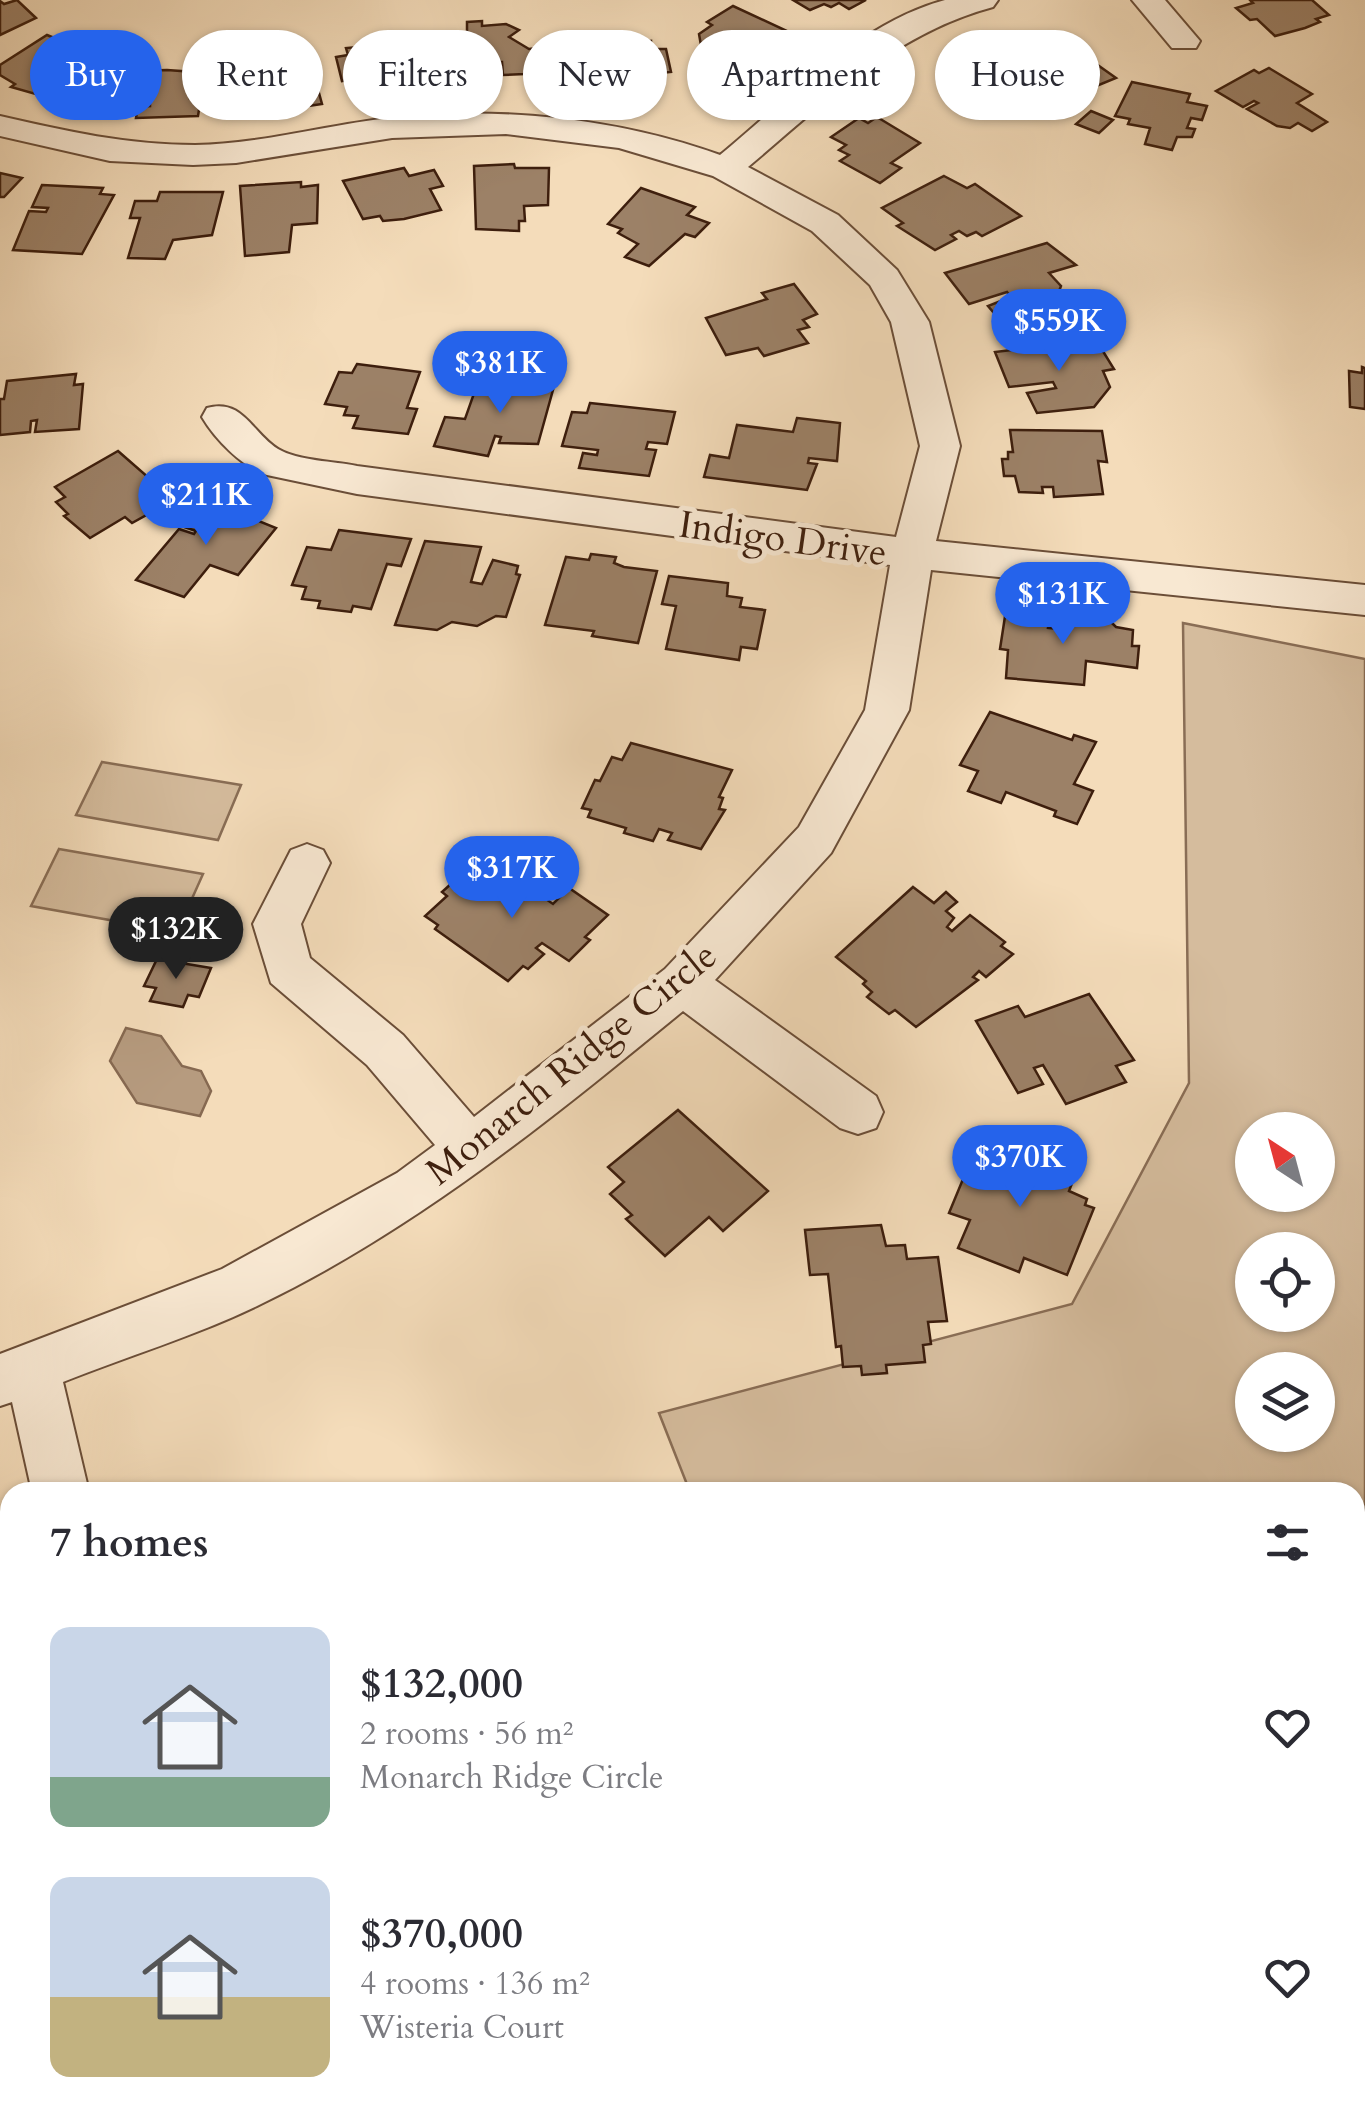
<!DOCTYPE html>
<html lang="en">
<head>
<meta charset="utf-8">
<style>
  body { margin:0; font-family:Cardo,serif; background:#f2f2f3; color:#2b2b33; height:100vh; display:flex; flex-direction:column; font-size:38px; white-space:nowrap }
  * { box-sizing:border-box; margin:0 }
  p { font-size:32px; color:#7c7c81 }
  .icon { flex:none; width:55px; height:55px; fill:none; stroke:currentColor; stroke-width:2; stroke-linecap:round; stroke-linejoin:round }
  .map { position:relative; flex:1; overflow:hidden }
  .details { position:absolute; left:0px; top:1482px; width:1365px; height:642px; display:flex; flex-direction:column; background:#fff; border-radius:30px 30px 0 0; box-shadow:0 2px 8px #0004 }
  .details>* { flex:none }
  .guide { position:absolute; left:30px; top:30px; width:1305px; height:90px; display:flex; gap:20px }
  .needle { width:65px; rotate:324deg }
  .buttons { position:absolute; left:1235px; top:1112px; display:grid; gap:20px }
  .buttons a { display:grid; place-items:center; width:100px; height:100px; border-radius:50%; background:#fff; box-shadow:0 2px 8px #0004; font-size:50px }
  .price { position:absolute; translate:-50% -85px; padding:0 22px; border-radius:35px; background:#2563eb; color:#fff; font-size:32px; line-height:65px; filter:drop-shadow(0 2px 5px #0008) }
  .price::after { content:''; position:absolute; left:50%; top:60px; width:30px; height:22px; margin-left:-15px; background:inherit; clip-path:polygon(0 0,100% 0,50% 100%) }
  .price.selected { background:#222; color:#fff }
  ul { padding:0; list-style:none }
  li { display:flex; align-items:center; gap:30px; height:250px; padding:0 50px }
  li span { display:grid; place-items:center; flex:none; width:280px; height:200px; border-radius:20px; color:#555 }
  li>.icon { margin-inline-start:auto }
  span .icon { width:120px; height:120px; fill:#fffc; stroke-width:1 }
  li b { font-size:42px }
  h2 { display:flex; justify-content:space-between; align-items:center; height:120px; padding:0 50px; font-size:42px }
  .pill { padding:0 35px; border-radius:45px; background:#fff; box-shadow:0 2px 8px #0004; font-size:35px; line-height:90px }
  .pill.selected { background:#2563eb; color:#fff }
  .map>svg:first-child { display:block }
  .green { fill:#d5bc9d; stroke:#896d55; stroke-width:2.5; fill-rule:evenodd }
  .water { fill:#b69b7f; stroke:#866951; stroke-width:2.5 }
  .building { fill:#9c8167; stroke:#3d1e0d; stroke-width:2.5 }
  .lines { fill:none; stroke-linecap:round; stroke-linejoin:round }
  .minor-casing { stroke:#6b4e38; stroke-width:4 }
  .minor { fill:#f8e8d2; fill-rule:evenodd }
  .labels { text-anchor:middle; stroke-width:10; stroke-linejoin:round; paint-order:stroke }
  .street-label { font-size:38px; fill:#3d1e0d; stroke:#f8e8d2 }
</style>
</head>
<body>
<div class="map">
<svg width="1365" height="2124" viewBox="0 0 1365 2124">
  <rect width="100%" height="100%" fill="#f4dcba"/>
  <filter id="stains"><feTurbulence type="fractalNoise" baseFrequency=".002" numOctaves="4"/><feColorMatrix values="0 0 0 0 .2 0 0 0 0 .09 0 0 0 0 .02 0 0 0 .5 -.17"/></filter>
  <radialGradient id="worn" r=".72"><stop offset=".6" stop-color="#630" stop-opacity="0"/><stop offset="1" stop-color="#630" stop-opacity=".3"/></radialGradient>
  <g class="green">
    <path d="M 1183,623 L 1365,659 L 1365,2124 L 935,2124 L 931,2115 L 1355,2115 L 1355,1492 L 690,1492 L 659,1413 L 1072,1304 L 1189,1083 ZM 1252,1130 L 1318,1130 L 1318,1195 L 1252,1195 ZM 1252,1250 L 1318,1250 L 1318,1315 L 1252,1315 ZM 1252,1370 L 1318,1370 L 1318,1435 L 1252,1435 Z"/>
    <polygon points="102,762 241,785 218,840 76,815"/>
    <polygon points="59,849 203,874 177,932 31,906"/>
  </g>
  <polygon class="water" points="126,1028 161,1036 182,1066 201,1071 211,1091 200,1116 137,1103 110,1061"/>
  <g class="building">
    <polygon points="17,0 36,18 0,35 0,1 4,4"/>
    <polygon points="793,0 866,0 849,9 839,3 831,7 824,4 810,10"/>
    <polygon points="1250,0 1312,0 1329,15 1316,19 1320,22 1305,28 1275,36 1257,19 1250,20 1236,8 1253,3"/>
    <polygon points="733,6 804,39 776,59 746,45 740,49 759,59 744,69 702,51 699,34 712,25 707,22"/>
    <polygon points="482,21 482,26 506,24 519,30 509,37 529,49 538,48 539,57 529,58 529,73 525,74 503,75 502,62 494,62 494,84 447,86 444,34 464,33 467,32 467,22"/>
    <polygon points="47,35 74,46 80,42 103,56 86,70 90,71 73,83 65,80 59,83 64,85 46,97 11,87 15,84 0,75 0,65"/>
    <polygon points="594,36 609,36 609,46 651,41 651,49 666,49 671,72 660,73 662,91 588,91"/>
    <polygon points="403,43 410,67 420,65 425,83 378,90 375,82 363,84 362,78 342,81 336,57 348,55 346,48"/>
    <polygon points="1062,47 1071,53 1078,51 1116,78 1089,89 1078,81 1073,83 1084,91 1053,104 1041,102 1017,85 1035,78 1020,67"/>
    <polygon points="268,52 269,57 308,53 322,104 274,111 270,94 262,95 264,104 234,108 228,80 247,62 245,55"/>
    <polygon points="1269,68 1312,94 1297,103 1327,122 1312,131 1298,123 1290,128 1277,126 1247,109 1258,103 1254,101 1243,107 1216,91 1254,70 1259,73"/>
    <polygon points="167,70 194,72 190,98 201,97 198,116 136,118 138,107 150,106 150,103 118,104 123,79 136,78 137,71"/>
    <polygon points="1132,82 1190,94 1187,102 1207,106 1202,120 1191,118 1187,128 1195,129 1192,137 1177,137 1172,150 1145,144 1150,128 1128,124 1130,119 1115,116"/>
    <polygon points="1091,111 1113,120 1099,133 1076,124"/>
    <polygon points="877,117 920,143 891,163 901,168 880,183 840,161 849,155 839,150 846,145 831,137 859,118 868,123"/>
    <polygon points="514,164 515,168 549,168 548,205 524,206 525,221 519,221 519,231 476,229 474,166"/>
    <polygon points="404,168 409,176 434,170 443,186 430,189 441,210 404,219 383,221 380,216 363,219 343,181"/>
    <polygon points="0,173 22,178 4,197 0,197"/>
    <polygon points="944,176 967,188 975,184 1021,216 982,236 976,232 967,236 959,231 951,235 956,239 935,250 897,226 903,223 882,208"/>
    <polygon points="301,182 301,187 318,185 317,223 292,225 289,252 245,256 240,186"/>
    <polygon points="42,185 103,188 100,194 114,195 82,254 13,250 29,211 46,212 48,208 32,207"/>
    <polygon points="641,188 695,207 687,215 709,223 695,237 685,234 649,266 625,257 638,244 618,233 622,229 608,224"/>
    <polygon points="160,192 223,192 212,235 173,240 165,259 128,258 140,218 130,218 135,201 157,201"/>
    <polygon points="1047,243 1076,265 1049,273 1061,286 1053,307 1016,320 999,319 988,306 1011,297 1007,292 969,304 945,273"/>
    <polygon points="794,284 817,314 803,320 809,327 798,330 808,343 764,356 758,348 726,355 706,318 767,299 762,293"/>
    <polygon points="1096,340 1114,369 1103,371 1110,387 1094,407 1037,413 1027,393 1056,388 1053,382 1009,387 995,352"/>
    <polygon points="357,364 420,372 407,408 417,409 408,434 353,428 358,416 344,415 347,407 325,404 339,372 352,373"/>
    <polygon points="1362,367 1365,368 1365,409 1350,407 1349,371 1362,373"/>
    <polygon points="76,374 74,385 83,384 79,429 35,432 37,420 31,421 30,432 0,435 0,399 4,399 7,381"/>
    <polygon points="522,375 556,379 538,444 499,443 501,437 495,436 488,456 434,446 445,417 465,419 478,382 519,386"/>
    <polygon points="590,403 675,412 667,444 648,442 646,449 656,450 649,476 579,468 583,453 597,455 598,450 562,446 572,412 587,413"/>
    <polygon points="797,418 840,423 837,461 809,458 808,463 817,464 807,490 704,477 710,455 729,458 737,425 793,432"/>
    <polygon points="1010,430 1102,431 1107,462 1098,461 1103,494 1054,497 1053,487 1042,487 1043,493 1019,492 1015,476 1004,476 1002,459 1008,459 1008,452 1013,452"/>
    <polygon points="118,451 157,485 142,494 159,508 132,523 125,517 90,538 64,516 68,514 56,502 65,497 55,487"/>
    <polygon points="204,499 246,512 244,515 276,528 238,575 210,565 184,597 136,580 179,529 194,534 196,531 181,526"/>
    <polygon points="339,530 411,539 401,566 387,564 371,609 353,606 351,612 318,608 320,601 302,599 306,587 292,585 307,547 331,550"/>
    <polygon points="425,541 481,547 471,582 482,584 493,560 518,566 516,574 520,575 506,617 496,616 477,626 452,622 437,630 395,625"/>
    <polygon points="591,554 616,557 614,563 624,567 657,571 638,643 592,636 594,631 545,625 566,557 589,560"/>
    <polygon points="669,576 728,583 727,596 742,598 740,607 765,610 757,649 741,647 739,660 666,649 676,606 662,604"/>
    <polygon points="1006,610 1050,616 1048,628 1058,629 1060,615 1111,622 1116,627 1133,630 1132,646 1139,646 1137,668 1086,661 1084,685 1006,678 1008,650 1000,649"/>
    <polygon points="990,712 1072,740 1074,735 1096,742 1074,784 1093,791 1077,824 1054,816 1056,811 1006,792 1001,803 968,791 978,771 960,765"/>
    <polygon points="631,743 732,770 719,797 723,798 719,809 725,810 701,849 668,840 672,833 659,829 653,841 624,833 626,828 588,817 591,810 582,808 595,780 600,781 612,757 622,760"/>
    <polygon points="473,864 492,877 501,868 553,904 560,897 554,893 561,886 569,888 608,915 585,937 590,940 569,961 542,943 536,948 544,954 528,969 523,966 508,981 435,929 438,925 425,916 447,896 442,892"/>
    <polygon points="913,887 934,903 946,892 957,902 946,911 954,918 947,927 952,931 970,915 1005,942 1001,946 1013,954 986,977 979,971 973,977 978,980 916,1027 895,1010 889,1014 867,997 872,992 863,984 866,981 836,957"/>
    <polygon points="157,959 211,968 199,997 188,995 183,1007 150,1001 156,988 144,986"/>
    <polygon points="1089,994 1134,1060 1116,1066 1126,1082 1066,1104 1043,1065 1034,1068 1043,1084 1018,1093 976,1021 1018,1006 1025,1017"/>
    <polygon points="678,1110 768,1191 723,1231 709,1217 665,1256 626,1219 632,1215 610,1194 624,1182 608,1167"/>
    <polygon points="980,1138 1076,1173 1069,1191 1087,1199 1085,1205 1094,1208 1067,1275 1024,1258 1019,1272 958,1248 970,1220 949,1213"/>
    <polygon points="881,1225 886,1246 905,1245 907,1259 938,1257 947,1321 928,1322 931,1344 923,1345 925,1362 886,1365 887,1373 862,1375 861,1366 843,1367 841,1346 836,1347 828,1274 810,1275 805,1230"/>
  </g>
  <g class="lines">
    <g class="minor-casing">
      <g id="minor">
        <path d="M 945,0 L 998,0 L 993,7 C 895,33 824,103 748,167 L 838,215 L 897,270 L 929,322 L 960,446 L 936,541 L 1365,585 L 1365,615 L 931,570 L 909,710 L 831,853 L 715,980 L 876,1096 L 883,1112 L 876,1128 L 858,1134 L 840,1128 L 683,1011 C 550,1120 416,1229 261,1304 C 198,1335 128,1356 63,1382 L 89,1492 L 32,1492 L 12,1402 L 0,1406 L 0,1354 L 222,1269 L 397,1173 L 435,1145 L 367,1065 L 271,983 L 253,924 L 291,850 L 307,844 L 323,850 L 330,863 L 301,924 L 310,958 L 403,1035 L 474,1117 L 665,969 L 799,827 L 865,710 L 890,565 L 357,494 L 267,475 C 243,468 215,439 202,417 L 207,408 C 243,398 252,433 278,449 C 298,461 334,461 357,466 L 896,537 L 920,446 L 891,322 L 870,285 L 812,231 L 713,176 L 619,148 L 506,134 L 392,138 L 236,163 L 193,165 L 110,161 L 0,136 L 0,116 C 65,131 128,145 195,145 C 261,144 325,125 390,118 C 499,106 618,118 720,155 C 787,100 859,23 945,0 Z"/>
        <polygon points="1132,0 1165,0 1200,41 1196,48 1172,48"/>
        <polygon points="0,1580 10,1584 10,1838 0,1842"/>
        <polygon points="10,2059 10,2115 38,2115 36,2124 0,2124 0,2063"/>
      </g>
    </g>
    <use href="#minor" class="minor"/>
  </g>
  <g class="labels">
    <g class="street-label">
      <text transform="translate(783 538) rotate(8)" y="13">Indigo Drive</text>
      <text transform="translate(571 1063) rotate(-39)" y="13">Monarch Ridge Circle</text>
    </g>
  </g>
  <rect width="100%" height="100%" filter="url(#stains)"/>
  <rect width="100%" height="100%" fill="url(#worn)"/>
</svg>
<div class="buttons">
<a><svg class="needle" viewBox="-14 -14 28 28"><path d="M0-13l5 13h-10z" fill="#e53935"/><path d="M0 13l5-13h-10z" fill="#7c7c81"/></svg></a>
<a><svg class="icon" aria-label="locate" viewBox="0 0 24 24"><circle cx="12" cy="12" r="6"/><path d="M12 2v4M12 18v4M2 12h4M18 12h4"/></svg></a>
<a><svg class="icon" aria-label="layers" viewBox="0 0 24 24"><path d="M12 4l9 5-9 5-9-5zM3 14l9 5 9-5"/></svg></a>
</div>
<b class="price" style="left:1059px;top:374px">$559K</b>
<b class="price" style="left:500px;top:416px">$381K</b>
<b class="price" style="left:206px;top:548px">$211K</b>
<b class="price" style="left:1063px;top:647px">$131K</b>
<b class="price" style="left:512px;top:921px">$317K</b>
<b class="price selected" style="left:176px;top:982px">$132K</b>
<b class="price" style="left:1020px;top:1210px">$370K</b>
<div class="guide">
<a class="pill selected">Buy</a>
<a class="pill">Rent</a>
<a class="pill">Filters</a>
<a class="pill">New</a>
<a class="pill">Apartment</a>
<a class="pill">House</a>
</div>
<section class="details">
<h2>7 homes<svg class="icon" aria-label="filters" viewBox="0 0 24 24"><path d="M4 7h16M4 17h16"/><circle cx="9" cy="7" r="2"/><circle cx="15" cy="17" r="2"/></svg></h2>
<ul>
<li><span style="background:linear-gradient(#c9d6e8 75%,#7fa58c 0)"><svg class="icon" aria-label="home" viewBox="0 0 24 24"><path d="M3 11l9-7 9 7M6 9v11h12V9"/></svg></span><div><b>$132,000</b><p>2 rooms · 56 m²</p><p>Monarch Ridge Circle</p></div><svg class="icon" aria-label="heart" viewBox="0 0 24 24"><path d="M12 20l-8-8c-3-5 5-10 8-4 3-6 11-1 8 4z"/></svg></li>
<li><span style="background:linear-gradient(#c9d6e8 60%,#c2b280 0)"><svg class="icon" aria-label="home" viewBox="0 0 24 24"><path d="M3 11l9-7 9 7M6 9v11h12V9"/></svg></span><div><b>$370,000</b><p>4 rooms · 136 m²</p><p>Wisteria Court</p></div><svg class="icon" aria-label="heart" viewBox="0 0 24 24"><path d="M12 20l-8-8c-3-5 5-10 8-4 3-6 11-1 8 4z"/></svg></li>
</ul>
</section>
</div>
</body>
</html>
